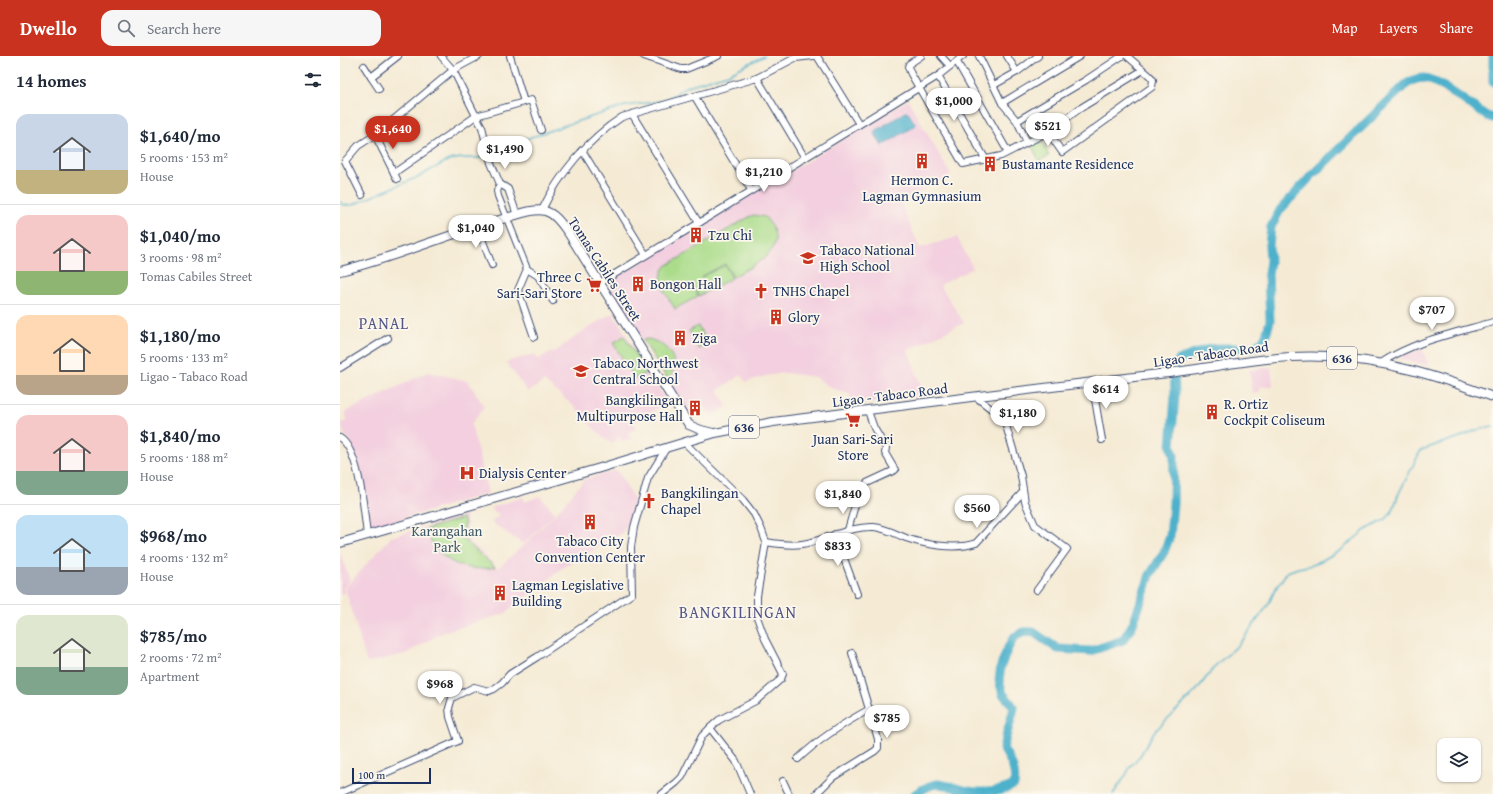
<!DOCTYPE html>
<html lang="en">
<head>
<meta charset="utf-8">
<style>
  body { margin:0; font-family:"Gentium Book Plus",serif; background:#f6f6f7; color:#1f2937; height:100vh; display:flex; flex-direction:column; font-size:15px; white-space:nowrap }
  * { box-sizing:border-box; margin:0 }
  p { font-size:13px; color:#747a83 }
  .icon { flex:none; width:22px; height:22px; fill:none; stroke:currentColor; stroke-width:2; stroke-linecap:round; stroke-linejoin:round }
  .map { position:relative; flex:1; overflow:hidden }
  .sheet { display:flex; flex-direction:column; background:#fff; width:340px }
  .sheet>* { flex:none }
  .controls { position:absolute; left:1097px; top:682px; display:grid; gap:8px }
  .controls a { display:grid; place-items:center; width:44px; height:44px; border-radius:8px; background:#fff; box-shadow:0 1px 3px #0004; font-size:20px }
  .scale { position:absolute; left:12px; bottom:10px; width:79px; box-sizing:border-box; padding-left:4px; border:2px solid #1b2f5e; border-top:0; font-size:11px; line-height:14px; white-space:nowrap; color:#1b2f5e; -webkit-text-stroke:3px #fbf7ec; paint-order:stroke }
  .price { position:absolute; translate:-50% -34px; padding:0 9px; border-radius:14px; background:#fff; color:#222; font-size:13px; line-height:26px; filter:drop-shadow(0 1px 2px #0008) }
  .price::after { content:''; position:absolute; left:50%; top:24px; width:12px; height:9px; margin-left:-6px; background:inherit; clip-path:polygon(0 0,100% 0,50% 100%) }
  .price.active { background:#c8321e; color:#fff }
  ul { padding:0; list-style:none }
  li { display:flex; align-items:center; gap:12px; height:100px; padding:0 16px }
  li+li { border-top:1px solid #e0e1e3 }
  li span { display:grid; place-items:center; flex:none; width:112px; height:80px; border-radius:12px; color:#555 }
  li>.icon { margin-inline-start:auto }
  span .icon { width:48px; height:48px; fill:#fffc; stroke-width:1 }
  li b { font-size:17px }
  h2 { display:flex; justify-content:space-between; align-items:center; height:48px; padding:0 16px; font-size:17px }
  header { display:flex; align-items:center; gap:24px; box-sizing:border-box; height:56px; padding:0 20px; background:#c8321e; color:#fff }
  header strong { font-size:19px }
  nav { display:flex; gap:22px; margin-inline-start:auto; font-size:14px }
  .search { width:280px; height:36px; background:#f6f6f7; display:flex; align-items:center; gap:10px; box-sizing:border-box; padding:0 14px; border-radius:12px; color:#747a83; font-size:15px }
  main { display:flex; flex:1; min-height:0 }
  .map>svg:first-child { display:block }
  .built { fill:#f3cfdf }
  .green { fill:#aadc8a; stroke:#628674 }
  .water { fill:#4db1cc; stroke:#347095 }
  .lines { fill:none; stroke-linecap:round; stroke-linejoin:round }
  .stream { stroke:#4db1cc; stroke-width:1.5 }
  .river { stroke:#4db1cc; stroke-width:9 }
  .minor-casing { stroke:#3c4b70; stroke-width:8 }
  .major-casing { stroke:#3c4b70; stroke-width:10 }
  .minor { stroke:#fff; stroke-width:6 }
  .major { stroke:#fff; stroke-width:8 }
  .labels { text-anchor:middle; stroke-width:3.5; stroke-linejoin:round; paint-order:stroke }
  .shield { fill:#fbf7ec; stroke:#5e6b89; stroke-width:1 }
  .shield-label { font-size:13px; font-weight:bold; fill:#1b2f5e }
  .poi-label { font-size:14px; fill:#1b2f5e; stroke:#fbf7ec; text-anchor:start }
  .street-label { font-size:14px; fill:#1b2f5e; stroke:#fbf7ec }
  .park-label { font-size:14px; fill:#3f5a69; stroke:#fbf7ec }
  .quarter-label { font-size:16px; letter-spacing:1px; fill:#545687; stroke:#fbf7ec }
</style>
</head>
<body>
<header>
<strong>Dwello</strong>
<div class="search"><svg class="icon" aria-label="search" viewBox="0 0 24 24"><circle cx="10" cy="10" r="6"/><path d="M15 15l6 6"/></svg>Search here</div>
<nav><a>Map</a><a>Layers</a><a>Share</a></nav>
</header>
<main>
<section class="sheet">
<h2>14 homes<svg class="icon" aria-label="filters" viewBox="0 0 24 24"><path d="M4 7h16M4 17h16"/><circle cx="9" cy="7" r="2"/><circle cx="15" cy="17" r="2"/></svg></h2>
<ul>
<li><span style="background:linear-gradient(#c9d6e8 70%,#c2b280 0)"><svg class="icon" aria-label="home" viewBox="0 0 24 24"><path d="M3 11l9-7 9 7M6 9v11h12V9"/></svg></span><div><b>$1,640/mo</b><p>5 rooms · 153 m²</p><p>House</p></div></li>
<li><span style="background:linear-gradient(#f6c9c9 70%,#8fb573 0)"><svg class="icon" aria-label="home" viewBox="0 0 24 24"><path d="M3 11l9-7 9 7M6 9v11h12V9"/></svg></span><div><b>$1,040/mo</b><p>3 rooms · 98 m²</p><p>Tomas Cabiles Street</p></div></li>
<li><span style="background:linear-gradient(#ffd9b3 75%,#b9a48a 0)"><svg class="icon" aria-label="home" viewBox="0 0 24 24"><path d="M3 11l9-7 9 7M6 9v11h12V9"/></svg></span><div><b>$1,180/mo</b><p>5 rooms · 133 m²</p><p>Ligao - Tabaco Road</p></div></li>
<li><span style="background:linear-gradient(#f6c9c9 70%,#7fa58c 0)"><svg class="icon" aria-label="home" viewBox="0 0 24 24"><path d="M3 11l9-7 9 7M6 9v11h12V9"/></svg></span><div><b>$1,840/mo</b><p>5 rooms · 188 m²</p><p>House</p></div></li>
<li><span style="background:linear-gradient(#bfe0f5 65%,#9aa5b1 0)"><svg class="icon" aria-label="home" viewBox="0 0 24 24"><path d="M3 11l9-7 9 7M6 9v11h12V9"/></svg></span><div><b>$968/mo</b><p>4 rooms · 132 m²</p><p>House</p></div></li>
<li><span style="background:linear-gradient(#dfe7d0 65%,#7fa58c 0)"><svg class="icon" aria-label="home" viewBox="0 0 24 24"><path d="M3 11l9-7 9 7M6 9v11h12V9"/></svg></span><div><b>$785/mo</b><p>2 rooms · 72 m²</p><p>Apartment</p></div></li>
</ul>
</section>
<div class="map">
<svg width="1153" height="738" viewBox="0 0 1153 738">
  <rect width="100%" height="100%" fill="#fbf7ec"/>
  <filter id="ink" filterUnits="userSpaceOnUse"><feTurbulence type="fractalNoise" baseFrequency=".025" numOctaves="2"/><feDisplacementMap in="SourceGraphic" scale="8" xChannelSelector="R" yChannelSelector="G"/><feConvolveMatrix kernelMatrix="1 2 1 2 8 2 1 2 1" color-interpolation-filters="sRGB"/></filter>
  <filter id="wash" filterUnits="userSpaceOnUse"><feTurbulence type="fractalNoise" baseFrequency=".012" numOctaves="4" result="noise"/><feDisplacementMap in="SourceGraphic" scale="16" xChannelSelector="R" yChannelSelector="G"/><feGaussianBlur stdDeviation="0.9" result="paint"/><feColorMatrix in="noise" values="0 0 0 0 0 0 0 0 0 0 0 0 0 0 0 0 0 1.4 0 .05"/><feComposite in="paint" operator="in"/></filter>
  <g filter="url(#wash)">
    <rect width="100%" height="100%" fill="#f5ebd5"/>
    <g class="built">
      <polygon points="568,44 611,119 560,146 580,192 617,181 633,212 600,229 624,267 568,294 585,340 510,350 510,338 491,332 475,321 445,317 425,320 406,326 401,319 378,334 387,351 377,357 368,357 360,345 345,354 267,227"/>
      <polygon points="273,257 327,346 294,367 297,373 288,376 291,383 283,386 279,381 272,388 254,373 236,352 204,325 188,336 166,306 190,299 194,300 199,304 203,300 216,295 246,273"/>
      <polygon points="1082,292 1089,310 1062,303 1060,299"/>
      <polygon points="931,311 933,330 920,331 920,336 912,337 909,314"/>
      <polygon points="88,316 128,325 144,351 131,368 148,437 30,473 20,417 9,384 4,378 1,367 7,365 5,356"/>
      <polygon points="277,414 297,449 293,465 289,464 282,477 221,513 166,557 102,577 65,598 27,607 5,532 51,481 125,459 127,468 125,481 158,512 185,488 217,456 245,423"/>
      <polygon points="200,440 215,457 183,488 151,466 160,459 150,452 183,441 185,446"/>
      <polygon points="0,496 10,525 3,532 4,537 0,538"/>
    </g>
    <g class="green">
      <polygon points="700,81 709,100 699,105 690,86"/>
      <path d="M 414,159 L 425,161 C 453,193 417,207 393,221 L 385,208 L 361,221 L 385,209 L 392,222 L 359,240 L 351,227 L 358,240 L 335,253 C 327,239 314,225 326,210 L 409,161 Z"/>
      <polygon points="358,270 369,288 359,293 349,275"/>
      <polygon points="284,280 307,316 295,323 273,287"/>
      <path d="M 308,283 C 328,287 343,307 328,324 L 303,284 Z"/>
      <path d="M 123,462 L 125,468 L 122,482 L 155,511 C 125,518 95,504 86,473 Z"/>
    </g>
    <polygon class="water" points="567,55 576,69 542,90 534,76"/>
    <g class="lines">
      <g class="stream">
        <polyline points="150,97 166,90 226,69 285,50 321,45 336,38 341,33 351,29 388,18 424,0"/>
        <polyline points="0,146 3,149 12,149 78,121 109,104 122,102 139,102 147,99"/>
        <polyline points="773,738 786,719 790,711 800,700 814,676 856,635 876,609 895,592 904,582 928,549 936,532 947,516 958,512 973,509 1001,494 1024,475 1046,463 1053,454 1058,439 1081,394 1120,381 1136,374 1153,371"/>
      </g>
      <g class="river">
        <polyline points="1153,0 1153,26"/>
        <path d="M 575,738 C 581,734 590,728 598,728 C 603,728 611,731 616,732 C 637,738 656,738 674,729 C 677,715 670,704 663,692 L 674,652 L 670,646 L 663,638 L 659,624 L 661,610 L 667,594 L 674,581 L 684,576 L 693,576 L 718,593 L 751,595 L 783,584 L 793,568 L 810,519 L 824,496 L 830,480 L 833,448 L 834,400 L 831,390 L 835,340 L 834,310 L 839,304 L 865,294 L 879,292 L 912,292 L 922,286 L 926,279 L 930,265 L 928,218 L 930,205 L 929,190 L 931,171 L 940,154 L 973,118 L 1064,30 C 1070,25 1076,22 1084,22 C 1097,23 1134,52 1147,60 L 1153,62"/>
      </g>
    </g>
  </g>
  <g filter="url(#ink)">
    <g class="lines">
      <g class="minor-casing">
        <g id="minor">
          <polyline points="101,0 113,14 136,60 142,71 151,107 160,128 168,133 177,159"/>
          <polyline points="170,0 184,46"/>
          <polyline points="304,0 341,13 346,13 378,0"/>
          <polyline points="477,0 519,68"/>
          <polyline points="581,0 569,8 568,11 571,18 623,108 661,100 708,76 739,53 803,14"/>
          <polyline points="601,0 610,10"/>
          <polyline points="639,0 662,47 677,65 687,86"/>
          <polyline points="667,0 677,16"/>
          <polyline points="617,6 668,96"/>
          <polyline points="24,10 31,21 58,0"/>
          <polyline points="598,20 646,104"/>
          <polyline points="31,21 39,33"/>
          <polyline points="417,22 465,102"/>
          <polyline points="654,29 677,16 698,0"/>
          <polyline points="355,41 411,134"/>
          <polyline points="662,47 740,0"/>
          <polyline points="292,58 359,167"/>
          <polyline points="677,65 746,24 782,0"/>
          <polyline points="708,76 722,96 812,31 813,24 810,20 787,0"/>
          <polyline points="35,79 57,123"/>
          <polyline points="242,94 306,199"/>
          <polyline points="54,117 136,60 191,44 201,74"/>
          <polyline points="160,128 157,135 158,140 187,213 198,220 213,245"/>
          <polyline points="22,139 5,105 18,90 35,79 113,14 139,0"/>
          <path d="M 202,154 C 219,118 248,83 282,61 L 417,22 L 455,2 L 474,0"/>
          <polyline points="137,170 152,209"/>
          <polyline points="187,213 178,234 194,281"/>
          <polyline points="260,227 359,167 598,20 623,0"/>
          <path d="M 1041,307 C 1074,285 1115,277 1153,266"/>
          <polyline points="0,312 48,282"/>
          <polyline points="752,326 762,384"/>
          <polyline points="636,341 664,363 681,420 685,446 695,469 727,493 697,534"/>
          <path d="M 0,382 C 20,395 24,456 27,479"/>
          <polyline points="508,474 519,435 527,427 555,414 545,397 546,392 534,372 528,355"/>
          <polyline points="495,478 517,538"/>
          <path d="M 426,486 C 438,488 450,490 462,488 C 487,484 509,470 534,471 C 545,472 556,478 566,482 C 586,489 616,494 636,487 L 683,436"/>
          <polyline points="370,672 396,705 410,738"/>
          <path d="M 458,703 C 479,683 504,667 530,653"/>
          <polyline points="443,725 449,738"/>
          <polyline points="0,737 118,685 110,661 109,652 112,642 134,631 149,635 154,633 162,627 170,618 197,601 292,538 291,491 294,471 308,422 327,391"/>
          <polyline points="322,738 336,727 342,721 362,680 370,672 379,664 417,644 441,623 443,618 425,583 417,561 417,540 426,486 421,472 414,458 403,444 345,387"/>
          <polyline points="476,738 493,721 535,695 538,692 538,683 512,597"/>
        </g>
      </g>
      <g class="major-casing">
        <g id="major">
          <path d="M 0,215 C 57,201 110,177 166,162 C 177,159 194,152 205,155 C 216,158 223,170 229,178 L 349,369 L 361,374 L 373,377"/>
          <path d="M 0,487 L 260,412 L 375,377 L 433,366 C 562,350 690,333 819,318 C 874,312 931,298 986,301 C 1047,304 1097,320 1153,341"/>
        </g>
      </g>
      <use href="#minor" class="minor"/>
      <use href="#major" class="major"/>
    </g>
  </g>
  <defs>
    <g id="building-bare" transform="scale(1.2)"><path d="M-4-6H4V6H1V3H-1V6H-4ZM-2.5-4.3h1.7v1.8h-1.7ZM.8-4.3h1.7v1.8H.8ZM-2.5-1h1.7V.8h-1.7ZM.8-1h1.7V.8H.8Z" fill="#c8321e" stroke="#fbf7ec" stroke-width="2.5" paint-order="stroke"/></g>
    <g id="school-bare" transform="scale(1.2)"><path d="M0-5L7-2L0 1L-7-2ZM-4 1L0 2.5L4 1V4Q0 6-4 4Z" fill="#c8321e" stroke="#fbf7ec" stroke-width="2.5" paint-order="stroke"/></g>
    <g id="supermarket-bare" transform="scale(1.2)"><path d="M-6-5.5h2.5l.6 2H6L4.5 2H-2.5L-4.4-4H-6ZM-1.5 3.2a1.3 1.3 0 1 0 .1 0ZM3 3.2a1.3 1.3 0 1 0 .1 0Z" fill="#c8321e" stroke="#fbf7ec" stroke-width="2.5" paint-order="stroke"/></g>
    <g id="church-bare" transform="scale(1.2)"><path d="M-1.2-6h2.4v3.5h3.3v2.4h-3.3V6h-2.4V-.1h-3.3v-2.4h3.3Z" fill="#c8321e" stroke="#fbf7ec" stroke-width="2.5" paint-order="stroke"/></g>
    <g id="hospital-bare" transform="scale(1.2)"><path d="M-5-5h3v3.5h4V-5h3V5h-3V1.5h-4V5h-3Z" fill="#c8321e" stroke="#fbf7ec" stroke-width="2.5" paint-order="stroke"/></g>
  </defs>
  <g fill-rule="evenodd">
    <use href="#building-bare" x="582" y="105"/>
    <use href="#building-bare" x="650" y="108"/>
    <use href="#building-bare" x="356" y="179"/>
    <use href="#school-bare" x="468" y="202"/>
    <use href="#building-bare" x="298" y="228"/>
    <use href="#supermarket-bare" x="254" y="229"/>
    <use href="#church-bare" x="421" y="235"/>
    <use href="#building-bare" x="436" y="261"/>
    <use href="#building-bare" x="340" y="282"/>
    <use href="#school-bare" x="241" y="315"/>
    <use href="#building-bare" x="355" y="352"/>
    <use href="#building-bare" x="872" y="356"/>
    <use href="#supermarket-bare" x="513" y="364"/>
    <use href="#hospital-bare" x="127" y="417"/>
    <use href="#church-bare" x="309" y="445"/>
    <use href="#building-bare" x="250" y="466"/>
    <use href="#building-bare" x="160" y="537"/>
  </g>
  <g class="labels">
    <g class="shield">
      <rect x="987" y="291" width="30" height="22" rx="3"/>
      <rect x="389" y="360" width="30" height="22" rx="3"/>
    </g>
    <g class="shield-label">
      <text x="1002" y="307">636</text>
      <text x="404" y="376">636</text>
    </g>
    <g class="poi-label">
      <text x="662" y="113">Bustamante Residence</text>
      <text x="582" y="129" text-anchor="middle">Hermon C.<tspan x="582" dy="16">Lagman Gymnasium</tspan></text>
      <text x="368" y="184">Tzu Chi</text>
      <text x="480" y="199">Tabaco National<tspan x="480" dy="16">High School</tspan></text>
      <text x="242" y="226" text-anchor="end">Three C<tspan x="242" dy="16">Sari-Sari Store</tspan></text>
      <text x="310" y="233">Bongon Hall</text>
      <text x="433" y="240">TNHS Chapel</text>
      <text x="448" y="266">Glory</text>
      <text x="352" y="287">Ziga</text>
      <text x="253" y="312">Tabaco Northwest<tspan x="253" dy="16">Central School</tspan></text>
      <text x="343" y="349" text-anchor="end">Bangkilingan<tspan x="343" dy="16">Multipurpose Hall</tspan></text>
      <text x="884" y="353">R. Ortiz<tspan x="884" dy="16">Cockpit Coliseum</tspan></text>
      <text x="513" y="388" text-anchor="middle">Juan Sari-Sari<tspan x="513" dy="16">Store</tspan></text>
      <text x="139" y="422">Dialysis Center</text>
      <text x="321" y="442">Bangkilingan<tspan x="321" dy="16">Chapel</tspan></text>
      <text x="250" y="490" text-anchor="middle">Tabaco City<tspan x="250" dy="16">Convention Center</tspan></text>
      <text x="172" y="534">Lagman Legislative<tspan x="172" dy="16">Building</tspan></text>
    </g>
    <g class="street-label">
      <text transform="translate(265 213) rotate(57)" y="5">Tomas Cabiles Street</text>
      <text transform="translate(871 298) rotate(-8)" y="5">Ligao - Tabaco Road</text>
      <text transform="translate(550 339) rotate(-7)" y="5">Ligao - Tabaco Road</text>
    </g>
    <g class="park-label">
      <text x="107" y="480">Karangahan<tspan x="107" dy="16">Park</tspan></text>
    </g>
    <g class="quarter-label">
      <text x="44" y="273">PANAL</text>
      <text x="398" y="562">BANGKILINGAN</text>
    </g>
  </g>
</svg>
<div class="controls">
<a><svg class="icon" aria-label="layers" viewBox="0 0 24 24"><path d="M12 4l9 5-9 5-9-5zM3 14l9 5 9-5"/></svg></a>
</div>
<div class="scale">100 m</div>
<b class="price" style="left:614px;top:66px">$1,000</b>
<b class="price" style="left:708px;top:91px">$521</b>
<b class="price active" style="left:53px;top:94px">$1,640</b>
<b class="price" style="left:165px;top:114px">$1,490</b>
<b class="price" style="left:424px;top:137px">$1,210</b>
<b class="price" style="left:136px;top:193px">$1,040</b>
<b class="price" style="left:1092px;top:275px">$707</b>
<b class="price" style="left:766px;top:354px">$614</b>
<b class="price" style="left:678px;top:378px">$1,180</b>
<b class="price" style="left:503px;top:459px">$1,840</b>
<b class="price" style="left:637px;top:473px">$560</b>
<b class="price" style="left:498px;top:511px">$833</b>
<b class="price" style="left:100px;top:649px">$968</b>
<b class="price" style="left:547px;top:683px">$785</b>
</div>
</main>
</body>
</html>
